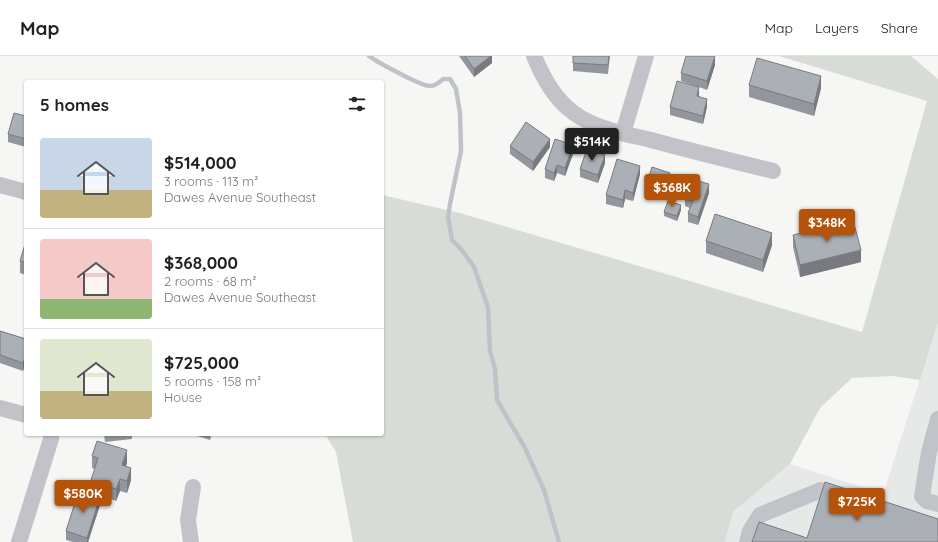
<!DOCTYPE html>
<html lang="en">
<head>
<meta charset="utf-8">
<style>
  body { margin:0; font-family:Quicksand,sans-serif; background:#f2f2f2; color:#202124; height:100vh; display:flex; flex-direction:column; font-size:15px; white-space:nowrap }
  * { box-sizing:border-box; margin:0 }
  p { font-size:13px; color:#757577 }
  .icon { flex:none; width:22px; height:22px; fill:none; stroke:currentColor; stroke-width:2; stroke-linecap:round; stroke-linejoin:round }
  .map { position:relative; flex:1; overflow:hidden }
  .sheet { position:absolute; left:24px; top:24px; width:360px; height:356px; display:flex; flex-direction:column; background:#fff; border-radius:4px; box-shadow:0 1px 3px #0004 }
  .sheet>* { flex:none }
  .price { position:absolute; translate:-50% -34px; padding:0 9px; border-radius:4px; background:#b45309; color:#fff; font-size:13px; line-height:26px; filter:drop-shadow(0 1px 2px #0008) }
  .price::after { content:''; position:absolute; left:50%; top:24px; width:12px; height:9px; margin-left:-6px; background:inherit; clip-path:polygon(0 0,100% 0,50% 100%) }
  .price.active { background:#222; color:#fff }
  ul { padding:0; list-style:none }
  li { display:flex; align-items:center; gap:12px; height:100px; padding:0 16px }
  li+li { border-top:1px solid #e0e0e0 }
  li span { display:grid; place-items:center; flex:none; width:112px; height:80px; border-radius:4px; color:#555 }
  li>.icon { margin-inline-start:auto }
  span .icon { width:48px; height:48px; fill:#fffc; stroke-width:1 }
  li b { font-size:17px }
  h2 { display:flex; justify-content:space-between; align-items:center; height:48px; padding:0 16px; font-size:17px }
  header { display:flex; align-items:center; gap:24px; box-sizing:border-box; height:56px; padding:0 20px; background:#fff; border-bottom:1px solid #e0e0e0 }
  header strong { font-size:19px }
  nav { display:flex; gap:22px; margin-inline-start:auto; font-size:14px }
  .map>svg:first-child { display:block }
  .built { fill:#e7e8e8 }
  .green { fill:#d7ddd6 }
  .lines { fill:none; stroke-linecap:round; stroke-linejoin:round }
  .stream { stroke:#bdc3c9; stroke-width:4.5 }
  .minor { stroke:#c1c3c8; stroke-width:16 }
  .wall { fill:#93969d }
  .shaded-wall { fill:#787a7f }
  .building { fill:#abafb6; stroke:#787a7f }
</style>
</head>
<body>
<header>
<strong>Map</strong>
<nav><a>Map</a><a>Layers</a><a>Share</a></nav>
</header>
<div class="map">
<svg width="938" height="486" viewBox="0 0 938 486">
  <rect width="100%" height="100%" fill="#f6f7f5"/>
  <polygon class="built" points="938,267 938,486 725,486 733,456 790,408 883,438"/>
  <polygon class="green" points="779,0 911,0 938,23 938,267 920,324 893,320 852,322 820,352 790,408 733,456 725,486 353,486 336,396 325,378 382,378 382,139 460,157 862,276 927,45"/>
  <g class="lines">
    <path class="stream" d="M 369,0 C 377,6 421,30 430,30 C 436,30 440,26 443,23 L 450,23 L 456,33 L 460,57 L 461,95 L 450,148 L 448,161 L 452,184 L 461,193 L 474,211 L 488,251 L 490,295 L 495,313 L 497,344 L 525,392 L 544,434 L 559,486"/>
    <g class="minor">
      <path d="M 534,0 C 543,21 554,43 574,57 C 595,73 626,78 651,84 C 692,95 732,105 773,115"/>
      <polyline points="623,77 646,0"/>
      <polyline points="0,129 26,136"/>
      <polyline points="0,352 26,359"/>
      <polyline points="938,363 929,396 922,440 927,445 938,448"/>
      <polyline points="19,486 51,383 51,378"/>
      <polyline points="191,486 188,464 193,431"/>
      <polyline points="747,486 750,475 760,459 821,434 843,441"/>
    </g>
  </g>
  <g class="wall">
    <polygon points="459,0 492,0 492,7 474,21"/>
    <polygon points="573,0 610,0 608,18 573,15"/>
    <polygon points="715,9 707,34 699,31 699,41 707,51 703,68 670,59 670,51 699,31 681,25 681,17"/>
    <polygon points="749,29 821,32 814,60 749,41"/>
    <polygon points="26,60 26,91 8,86 8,78"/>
    <polygon points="510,90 550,91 533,115 510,98"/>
    <polygon points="573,98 565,120 557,117 554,125 545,122 545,113"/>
    <polygon points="605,107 598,127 580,121 580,113"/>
    <polygon points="640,118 633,145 625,143 623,152 606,148 606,139"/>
    <polygon points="670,125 664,144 646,138 646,130"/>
    <polygon points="709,137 698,169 688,166 688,157 690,152 685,150 685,142"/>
    <polygon points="681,154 677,165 664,160 664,156"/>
    <polygon points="793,179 861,206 800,221 793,191"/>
    <polygon points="26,185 26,219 20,217 20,205"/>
    <polygon points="706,185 772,189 763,216 706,197"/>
    <polygon points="0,275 26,283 23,315 0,307"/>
    <polygon points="104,378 132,378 132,383 105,386"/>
    <polygon points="194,378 211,378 210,384 194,379"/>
    <polygon points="92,400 127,407 126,410 131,424 127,437 120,435 116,445 91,436 91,424 95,413 92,412"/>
    <polygon points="100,449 88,486 73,486 66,484 66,475"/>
  </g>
  <g class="shaded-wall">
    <polygon points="491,0 492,0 492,7 474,21 474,13"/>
    <polygon points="715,0 715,9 707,34 707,25"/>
    <polygon points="821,20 821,32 814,60 814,48"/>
    <polygon points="699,31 699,40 697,48 697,40"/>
    <polygon points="707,43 707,51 703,68 703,60"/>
    <polygon points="550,83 550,91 533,115 533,106"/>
    <polygon points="573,89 573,98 565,120 565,112"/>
    <polygon points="605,99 605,107 598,127 598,119"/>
    <polygon points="557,109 557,117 554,125 554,117"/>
    <polygon points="640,110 640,118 633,145 633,137"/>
    <polygon points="670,117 670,125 664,144 664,136"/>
    <polygon points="709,128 709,137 698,169 698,161"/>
    <polygon points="625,134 625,143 623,152 623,144"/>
    <polygon points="681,149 681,154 677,165 677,160"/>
    <polygon points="772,177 772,189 763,216 763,204"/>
    <polygon points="861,194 861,206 800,221 800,209"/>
    <polygon points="26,299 26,307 23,315 23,307"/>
    <polygon points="210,378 211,378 210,384"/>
    <polygon points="127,394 127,407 122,421 122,409"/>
    <polygon points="131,412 131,424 127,437 127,425"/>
    <polygon points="120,423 120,435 116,445 116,433"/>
    <polygon points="100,441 100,449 88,486 87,486 87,482"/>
  </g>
  <g class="building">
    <polygon points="465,0 491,0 474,13"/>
    <polygon points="573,0 609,0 608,9 573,7"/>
    <polygon points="686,0 715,0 707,25 681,17"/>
    <polygon points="757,2 821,20 814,48 749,29"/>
    <polygon points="677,25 699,31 697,40 707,43 703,60 670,51"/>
    <polygon points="14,57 26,60 26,83 8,78"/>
    <polygon points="526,66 550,83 533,106 510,90"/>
    <polygon points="555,83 573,89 565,112 557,109 554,117 545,113"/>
    <polygon points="587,93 605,99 598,119 580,113"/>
    <polygon points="617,103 640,110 633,137 625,134 623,144 606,139"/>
    <polygon points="652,111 670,117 664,136 646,130"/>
    <polygon points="691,123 709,128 698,161 688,157 693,145 685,142"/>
    <polygon points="668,145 681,149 677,160 664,156"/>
    <polygon points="715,158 772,177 763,204 706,185"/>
    <polygon points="853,164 861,194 800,209 793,179"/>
    <polygon points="26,185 26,207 20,205"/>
    <polygon points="0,275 26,283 26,299 23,307 0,299"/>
    <polygon points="97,385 127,394 122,409 131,412 127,425 120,423 116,433 91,424 98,402 92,400"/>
    <polygon points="825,426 938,463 938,486 752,486 759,466 807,482"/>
    <polygon points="79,434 100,441 87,482 66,475"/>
  </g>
</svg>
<b class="price active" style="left:592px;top:106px">$514K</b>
<b class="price" style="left:672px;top:152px">$368K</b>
<b class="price" style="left:827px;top:187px">$348K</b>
<b class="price" style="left:83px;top:458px">$580K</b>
<b class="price" style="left:857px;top:466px">$725K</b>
<section class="sheet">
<h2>5 homes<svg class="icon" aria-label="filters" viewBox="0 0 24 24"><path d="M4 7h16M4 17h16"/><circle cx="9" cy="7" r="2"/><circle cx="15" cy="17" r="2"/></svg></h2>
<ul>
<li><span style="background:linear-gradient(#c9d6e8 65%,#c2b280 0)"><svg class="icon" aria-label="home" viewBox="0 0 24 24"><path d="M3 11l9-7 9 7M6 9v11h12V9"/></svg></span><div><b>$514,000</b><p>3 rooms · 113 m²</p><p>Dawes Avenue Southeast</p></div></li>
<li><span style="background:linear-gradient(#f6c9c9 75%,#8fb573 0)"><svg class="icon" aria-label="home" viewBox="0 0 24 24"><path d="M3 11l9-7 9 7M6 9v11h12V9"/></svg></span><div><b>$368,000</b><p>2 rooms · 68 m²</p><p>Dawes Avenue Southeast</p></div></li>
<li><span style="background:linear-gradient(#dfe7d0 65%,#c2b280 0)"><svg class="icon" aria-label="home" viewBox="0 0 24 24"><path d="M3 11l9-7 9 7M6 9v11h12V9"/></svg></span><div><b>$725,000</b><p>5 rooms · 158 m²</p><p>House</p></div></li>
</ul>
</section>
</div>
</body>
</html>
